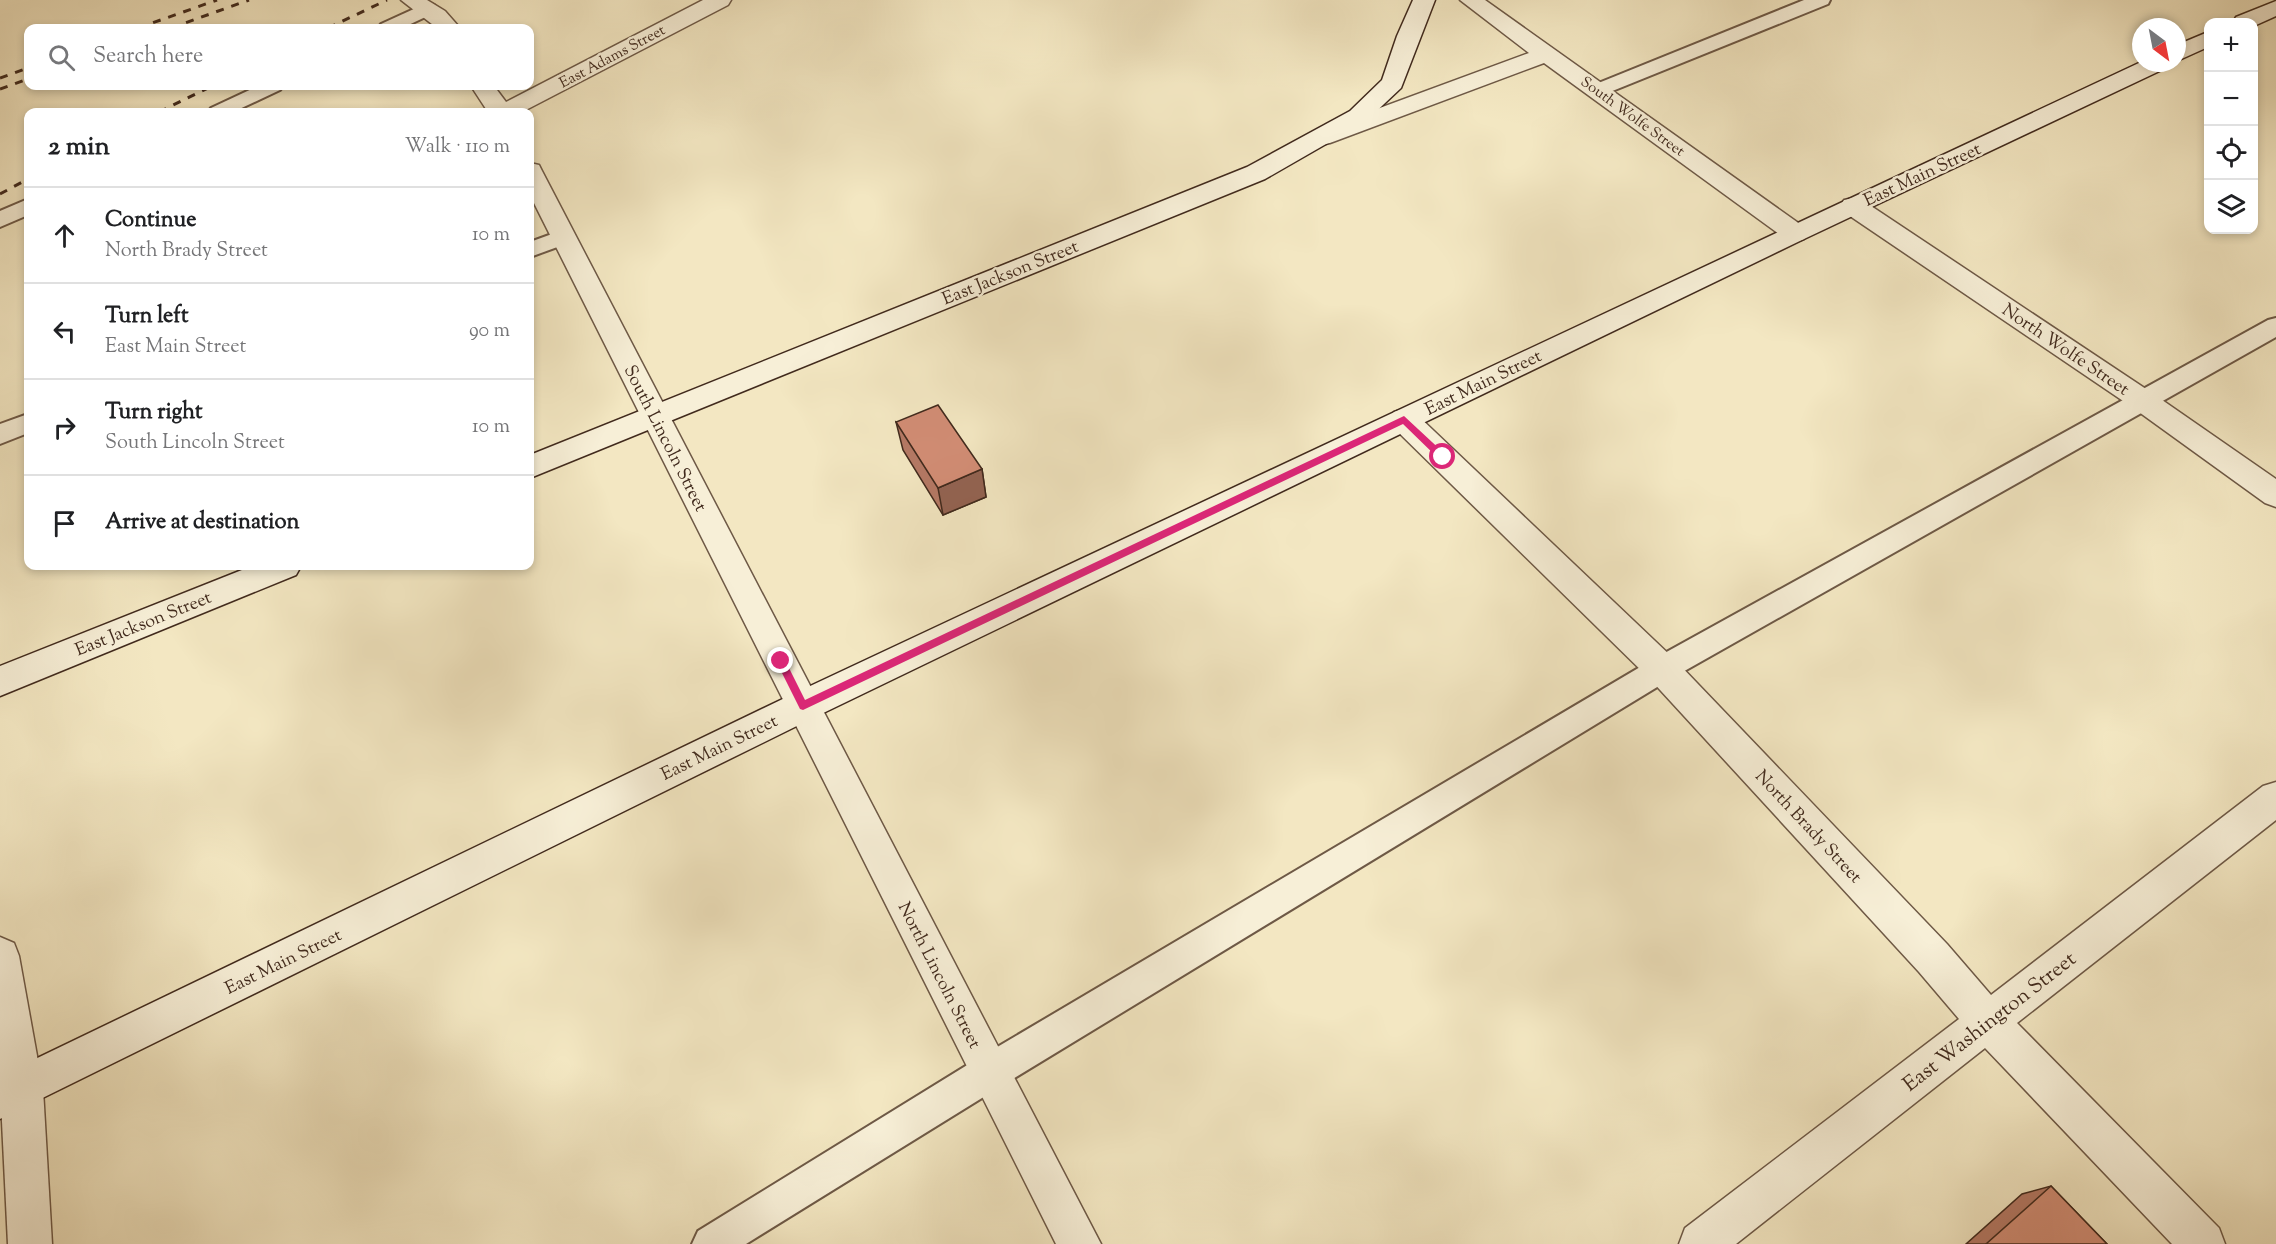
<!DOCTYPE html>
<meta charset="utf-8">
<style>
:root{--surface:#fff;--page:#f6f6f6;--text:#202124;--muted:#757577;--line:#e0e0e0}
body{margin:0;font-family:"Sorts Mill Goudy",serif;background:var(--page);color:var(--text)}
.controls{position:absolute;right:18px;top:18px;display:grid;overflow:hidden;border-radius:12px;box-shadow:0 3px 9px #0003}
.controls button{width:54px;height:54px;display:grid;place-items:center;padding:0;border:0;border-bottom:2px solid var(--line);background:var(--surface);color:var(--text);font:30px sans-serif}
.compass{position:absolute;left:2132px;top:18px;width:54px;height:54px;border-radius:50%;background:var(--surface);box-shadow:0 3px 9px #0003;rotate:148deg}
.stop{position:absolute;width:18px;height:18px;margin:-14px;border:4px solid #db2777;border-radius:50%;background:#fff}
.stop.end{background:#db2777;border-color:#fff;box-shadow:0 2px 6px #0008}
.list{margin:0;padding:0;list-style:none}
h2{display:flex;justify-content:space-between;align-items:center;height:78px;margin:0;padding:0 24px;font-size:26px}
h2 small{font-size:20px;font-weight:400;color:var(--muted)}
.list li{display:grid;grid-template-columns:39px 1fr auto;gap:18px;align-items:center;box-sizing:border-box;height:96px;padding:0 24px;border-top:2px solid var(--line)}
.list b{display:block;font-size:22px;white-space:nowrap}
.list p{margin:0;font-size:20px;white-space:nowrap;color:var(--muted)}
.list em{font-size:20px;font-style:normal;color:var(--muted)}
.icon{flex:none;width:33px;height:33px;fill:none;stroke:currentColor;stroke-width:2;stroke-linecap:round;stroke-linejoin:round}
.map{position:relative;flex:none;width:2276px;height:1244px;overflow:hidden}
.search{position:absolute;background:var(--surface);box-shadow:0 3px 9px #0003;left:24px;top:24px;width:510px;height:66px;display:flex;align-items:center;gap:15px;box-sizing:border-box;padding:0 21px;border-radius:12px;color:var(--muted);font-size:22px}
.panel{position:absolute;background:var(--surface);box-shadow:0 3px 9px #0003;left:24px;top:108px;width:510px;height:462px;border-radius:12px}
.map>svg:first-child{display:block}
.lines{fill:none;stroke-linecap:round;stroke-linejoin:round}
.lane-casing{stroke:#6e5946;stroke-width:4}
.street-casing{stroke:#6e5946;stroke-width:3}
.secondary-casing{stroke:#412a1d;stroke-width:3}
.lane{fill:#f7efd7;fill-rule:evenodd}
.street{fill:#f7efd7;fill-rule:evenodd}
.secondary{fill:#f7efd7;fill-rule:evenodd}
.rail{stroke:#412a1d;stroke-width:3;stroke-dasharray:8 8;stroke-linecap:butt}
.wall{fill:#b57965;stroke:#412a1d;stroke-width:1.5}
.shaded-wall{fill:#936352;stroke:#412a1d;stroke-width:1.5}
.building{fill:#d28d75;stroke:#412a1d;stroke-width:1.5}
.route{fill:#db2777}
.labels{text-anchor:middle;stroke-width:5;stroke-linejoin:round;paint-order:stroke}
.far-street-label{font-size:15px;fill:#412a1d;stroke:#f7efd7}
.street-label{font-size:18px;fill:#412a1d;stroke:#f7efd7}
.near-street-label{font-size:21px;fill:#412a1d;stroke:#f7efd7}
</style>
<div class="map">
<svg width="2276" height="1244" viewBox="0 0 2276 1244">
<rect width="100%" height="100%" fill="#f3e7c2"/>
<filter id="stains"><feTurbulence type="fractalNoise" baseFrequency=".00333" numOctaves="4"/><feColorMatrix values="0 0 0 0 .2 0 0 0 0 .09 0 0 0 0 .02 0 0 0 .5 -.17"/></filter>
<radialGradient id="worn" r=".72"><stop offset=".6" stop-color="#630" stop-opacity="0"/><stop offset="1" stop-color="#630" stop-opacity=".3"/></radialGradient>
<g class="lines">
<!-- lane casing -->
<g class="lane-casing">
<g id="lane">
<path d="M1804 0H1830L1828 4 1605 94H1591L1588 90 1591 86Z"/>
<path d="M427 3 434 5 437 9 434 13 402 28H378L381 24Z"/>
<path d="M258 86H283L280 90 233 112H208L211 108Z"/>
<path d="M28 199V215L0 227V211Z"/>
<path d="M563 230 571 232 574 237 571 242 530 257V242Z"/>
<path d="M2276 318V337L1672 678 1003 1085 746 1244H692L698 1231 977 1059 1652 660 2268 320Z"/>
<path d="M28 414V433L0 444V424Z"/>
</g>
</g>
<!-- street casing -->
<g class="street-casing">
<g id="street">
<path d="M401 0H427L445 11 460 28H437Z"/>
<path d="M703 0H731L728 5 522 112H488L471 86H494L506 102Z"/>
<path d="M1460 0H1485L1804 227 1808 233 1804 239 1795 242 1786 239 1544 63 1330 143 1321 145 1312 143 1309 138 1312 133 1529 53Z"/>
<path d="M530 163 539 165 542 171 1101 1244H1056L530 195Z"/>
<path d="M1853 198 1862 200 2152 393 2276 479V507L2265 503 2132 407 1844 212 1840 206 1844 200Z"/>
<path d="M1404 409 1414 412 1674 659 1947 944 1991 995 2263 786 2276 782V820L2017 1023 2219 1228 2225 1244H2172L1985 1048 1736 1244H1679L1685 1228 1959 1019 1919 972 1650 679 1394 428 1389 420 1394 412Z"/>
<path d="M0 937 14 943 19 956 43 1089 52 1244H8L0 1081Z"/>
</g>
</g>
<!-- secondary casing -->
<g class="secondary-casing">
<g id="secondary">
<path d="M1413 0H1435L1401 88 1366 121 1265 179 530 478V455L1247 167 1350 111 1382 80 1397 36Z"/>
<path d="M2276 1V16L2254 26V22H2233L2236 17Z"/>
<path d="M2208 32V47L2177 61V45Z"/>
<path d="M2141 62 2170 63 2166 68 1804 239 815 717 0 1119V1076L791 695Z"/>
<path d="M252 566H301L296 575 0 696V666Z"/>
</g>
</g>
<!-- lane -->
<use href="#lane" class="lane"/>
<!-- street -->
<use href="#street" class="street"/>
<!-- secondary -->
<use href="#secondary" class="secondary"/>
<!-- rail -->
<g class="rail">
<path d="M138 28 217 0"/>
<path d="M171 28 249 0"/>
<path d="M328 28 387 0"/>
<path d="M0 78 28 68"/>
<path d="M0 89 28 79"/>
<path d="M159 112 212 86"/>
<path d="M0 194 28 179"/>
</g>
</g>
<!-- wall -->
<g class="wall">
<path d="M896 422 982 469 986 497 943 515 903 450Z"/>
<path d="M2051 1186 2107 1244H1966L2022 1194Z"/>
</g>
<!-- shaded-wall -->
<path class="shaded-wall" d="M982 469 986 497 943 515 938 488Z"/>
<!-- building -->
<g class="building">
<path d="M938 405 982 469 938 488 896 422Z"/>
<path d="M2051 1186 2107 1244H1986Z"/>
</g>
<!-- route -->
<path class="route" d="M1404 416 1446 455V460H1440L1403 424 803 710 800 709 776 661 777 658H784L805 700Z"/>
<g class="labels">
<!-- far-street labels -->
<g class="far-street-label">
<text transform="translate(612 56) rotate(-28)" y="5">East Adams Street</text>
<text transform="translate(1633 116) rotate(36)" y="5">South Wolfe Street</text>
</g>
<!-- street labels -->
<g class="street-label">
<text transform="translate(1922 174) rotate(-25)" y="6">East Main Street</text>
<text transform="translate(1010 272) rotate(-22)" y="6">East Jackson Street</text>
<text transform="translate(2066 349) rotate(34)" y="6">North Wolfe Street</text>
<text transform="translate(1483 382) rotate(-26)" y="6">East Main Street</text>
<text transform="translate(666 438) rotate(63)" y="6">South Lincoln Street</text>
<text transform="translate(143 623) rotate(-22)" y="6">East Jackson Street</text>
<text transform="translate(719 747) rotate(-26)" y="6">East Main Street</text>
<text transform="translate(1809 826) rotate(47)" y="6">North Brady Street</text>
<text transform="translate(283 961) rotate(-26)" y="6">East Main Street</text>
<text transform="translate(940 975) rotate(63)" y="6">North Lincoln Street</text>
</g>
<!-- near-street labels -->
<g class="near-street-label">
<text transform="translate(1989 1021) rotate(-38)" y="7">East Washington Street</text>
</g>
</g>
<rect width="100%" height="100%" filter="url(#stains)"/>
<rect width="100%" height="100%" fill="url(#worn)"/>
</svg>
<div class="controls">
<button>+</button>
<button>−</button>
<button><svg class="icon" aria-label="locate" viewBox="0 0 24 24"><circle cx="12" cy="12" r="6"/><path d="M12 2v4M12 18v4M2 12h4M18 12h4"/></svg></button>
<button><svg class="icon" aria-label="layers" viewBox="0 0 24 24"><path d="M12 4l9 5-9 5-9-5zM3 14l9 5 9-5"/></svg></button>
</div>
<svg class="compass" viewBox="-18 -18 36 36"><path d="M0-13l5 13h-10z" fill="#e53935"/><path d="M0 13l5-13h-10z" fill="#757577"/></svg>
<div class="stop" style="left:1443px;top:457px"></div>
<div class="stop end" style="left:781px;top:661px"></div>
<div class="search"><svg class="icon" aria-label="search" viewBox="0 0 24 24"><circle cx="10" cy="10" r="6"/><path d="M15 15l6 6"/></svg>Search here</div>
<section class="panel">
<h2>2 min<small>Walk · 110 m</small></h2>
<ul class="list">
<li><svg class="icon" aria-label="ahead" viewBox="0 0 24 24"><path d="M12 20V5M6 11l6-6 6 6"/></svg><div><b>Continue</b><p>North Brady Street</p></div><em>10 m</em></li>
<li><svg class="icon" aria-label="left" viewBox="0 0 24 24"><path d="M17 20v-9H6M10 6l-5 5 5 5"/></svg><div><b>Turn left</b><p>East Main Street</p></div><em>90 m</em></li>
<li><svg class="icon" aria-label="right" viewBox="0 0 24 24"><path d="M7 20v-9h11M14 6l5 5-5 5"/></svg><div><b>Turn right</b><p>South Lincoln Street</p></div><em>10 m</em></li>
<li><svg class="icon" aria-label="arrive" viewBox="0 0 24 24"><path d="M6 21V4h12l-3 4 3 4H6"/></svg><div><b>Arrive at destination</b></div></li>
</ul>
</section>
</div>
